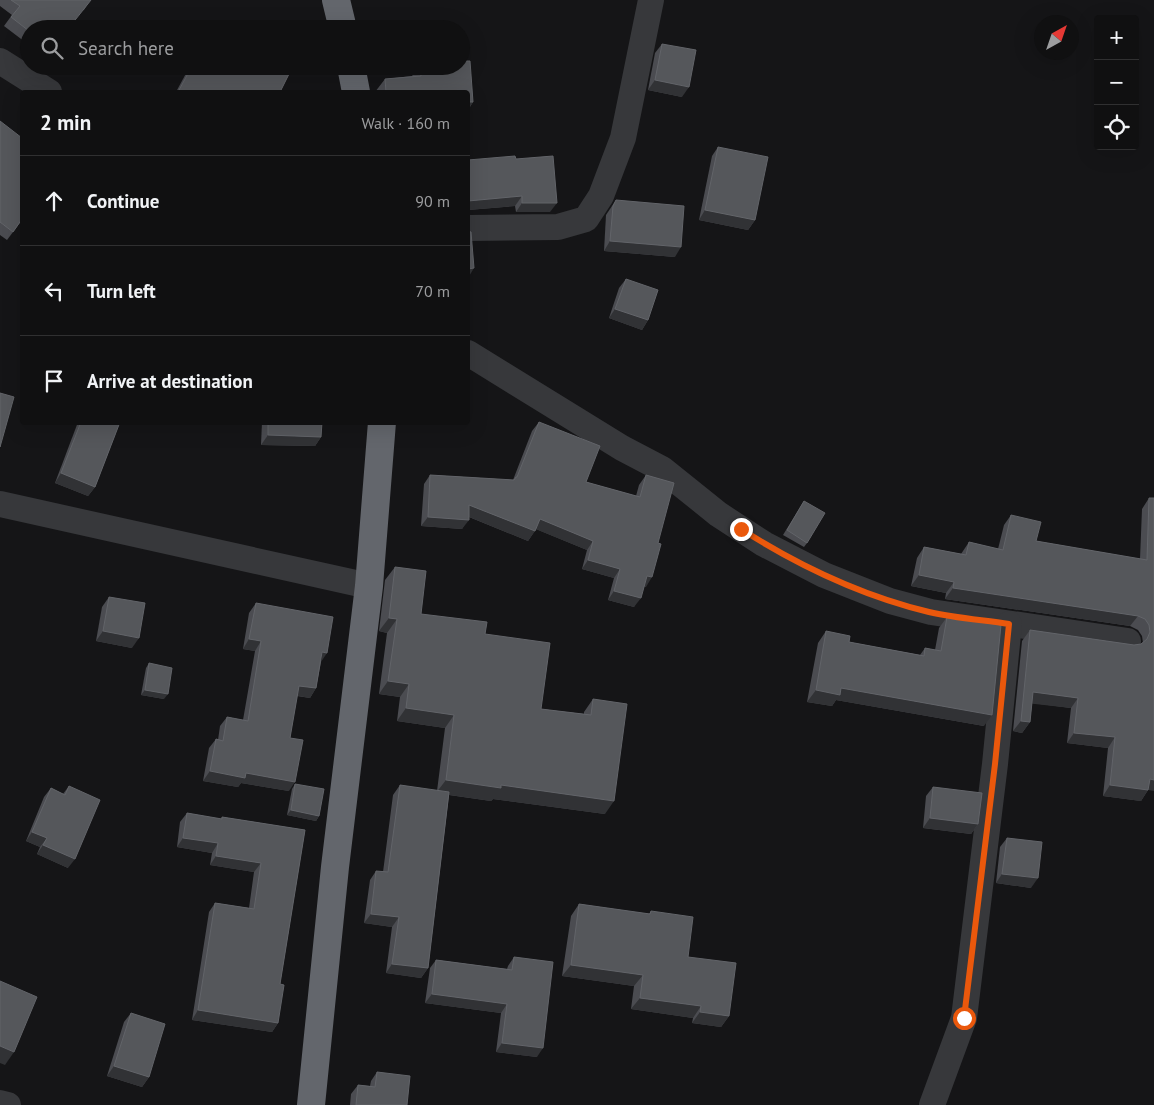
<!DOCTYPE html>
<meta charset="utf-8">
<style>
:root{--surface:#101011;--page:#19191a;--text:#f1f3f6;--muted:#9c9d9f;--line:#303031}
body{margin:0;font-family:"PT Sans",sans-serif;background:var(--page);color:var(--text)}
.controls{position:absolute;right:15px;top:15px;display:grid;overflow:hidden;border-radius:5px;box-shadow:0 5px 20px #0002}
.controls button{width:45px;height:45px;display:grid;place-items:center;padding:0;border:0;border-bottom:1px solid var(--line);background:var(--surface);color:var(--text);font:25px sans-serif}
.compass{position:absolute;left:1034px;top:15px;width:45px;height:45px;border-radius:50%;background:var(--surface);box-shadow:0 5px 20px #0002;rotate:40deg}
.stop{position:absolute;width:15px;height:15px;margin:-11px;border:4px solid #ea580c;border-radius:50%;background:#fff}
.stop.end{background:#ea580c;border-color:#fff;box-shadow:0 1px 5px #0008}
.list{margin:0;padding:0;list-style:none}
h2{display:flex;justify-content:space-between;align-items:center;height:65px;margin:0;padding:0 20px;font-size:21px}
h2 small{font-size:16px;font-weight:400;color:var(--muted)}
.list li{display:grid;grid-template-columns:32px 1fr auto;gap:15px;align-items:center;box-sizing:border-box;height:90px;padding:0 20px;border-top:1px solid var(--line)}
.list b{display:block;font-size:19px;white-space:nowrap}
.list em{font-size:16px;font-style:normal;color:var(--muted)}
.icon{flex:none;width:28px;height:28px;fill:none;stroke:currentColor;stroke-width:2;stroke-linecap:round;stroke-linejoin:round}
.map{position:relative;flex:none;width:1154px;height:1105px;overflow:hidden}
.search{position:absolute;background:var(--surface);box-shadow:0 5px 20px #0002;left:20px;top:20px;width:450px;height:55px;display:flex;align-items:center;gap:12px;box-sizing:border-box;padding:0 18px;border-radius:28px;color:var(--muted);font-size:19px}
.panel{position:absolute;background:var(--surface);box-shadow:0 5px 20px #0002;left:20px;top:90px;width:450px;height:335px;border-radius:5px}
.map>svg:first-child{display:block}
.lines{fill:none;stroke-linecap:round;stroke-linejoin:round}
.street{stroke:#37383b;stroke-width:26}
.highway{stroke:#63666c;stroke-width:28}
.wall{fill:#4b4c51}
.shaded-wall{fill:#313235}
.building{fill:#55575b;stroke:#626469}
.route{stroke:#ea580c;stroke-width:6}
</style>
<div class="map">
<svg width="1154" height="1105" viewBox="0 0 1154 1105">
<rect width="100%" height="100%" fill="#151517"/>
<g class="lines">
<!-- street -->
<g class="street">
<path d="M0 61 49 92"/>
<path d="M468 228 558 227 586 219 601 196 623 138 651 0"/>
<path d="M468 353 622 448 662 469 718 514 764 544 824 575 890 601 931 612 1128 641"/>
<path d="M0 504 369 586"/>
<path d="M0 1103 8 1105"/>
<path d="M932 1105 964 1018 995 764 1009 624"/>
</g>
<!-- highway -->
<g class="highway">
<path d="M336 0 343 29"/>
<path d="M351 66 356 92"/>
<path d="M311 1105 335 867 369 586 382 422"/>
</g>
</g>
<!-- wall -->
<g class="wall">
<path d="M0 0H90L84 10 29 29V45L4 26 12 15 0 6Z"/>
<path d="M662 44 682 97 648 90 655 53Z"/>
<path d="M190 66H293L280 92H176Z"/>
<path d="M419 66H461L473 102 468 110V92H375L385 79 412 76Z"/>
<path d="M0 121 22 220 7 240 0 235Z"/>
<path d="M718 147 755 220 748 230 699 220 712 156Z"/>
<path d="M516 159 550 212H516L515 206 468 210V160Z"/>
<path d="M616 200 675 257 604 251 606 215Z"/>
<path d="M626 279 648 320 642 330 609 318 619 288Z"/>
<path d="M78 422H120L95 487 88 496 55 483Z"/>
<path d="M262 422H322L321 437 315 446 261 445Z"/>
<path d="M539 422 586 482 636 496 639 485 646 475V587L644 586 634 607 608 600 614 578 582 569 587 550 536 529 528 541 469 517 462 529 421 526 424 484 430 475 513 480 532 431Z"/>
<path d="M1149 498H1154L1148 790 1141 801 1103 796 1108 748 1067 743 1071 708 1032 703 1030 722 1022 733 1013 731 1022 641 1030 630 1134 645 1141 644 1143 643 1142 636 1138 630 1130 626 945 599 946 593 911 586 917 558 924 547 961 554 969 542 998 549 1004 525 1011 515 1036 541 1140 559 1142 509Z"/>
<path d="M804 501 807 543 804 547 783 535Z"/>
<path d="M395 567 421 614 485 634 541 709 584 714V712L593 699 605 814 493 799 491 801 449 795 428 968 421 978 386 973 392 927 364 923 370 880 376 871 383 872 393 795 400 785 437 791 445 728 397 721 400 697 379 694 387 633 379 631 385 580Z"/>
<path d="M109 597 132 648 96 641 102 607Z"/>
<path d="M256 603 321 662 316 688 310 698 297 696 290 738 289 791 241 783 238 787 203 781 209 748 216 739 218 740 220 726 227 717 243 720 255 651 243 649 249 613Z"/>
<path d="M947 617 984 726 836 700 832 706 807 702 818 643 826 631 849 642 920 655 925 648 935 650 939 628Z"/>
<path d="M149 663 164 699 141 695 146 668Z"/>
<path d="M295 784 319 816 316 821 287 815 292 789Z"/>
<path d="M69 786 68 868 37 854 40 847 26 841 44 797 51 788 63 794Z"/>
<path d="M933 787 978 824 971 834 923 828 926 796Z"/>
<path d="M187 813 221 819 222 817 305 830 280 984 278 1023 272 1032 192 1020 209 912 215 903 249 908 254 872 210 865 212 853 177 847 180 822Z"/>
<path d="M1007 838 1031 888 996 883 1000 847Z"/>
<path d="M579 904 649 914 651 911 688 957 729 1016 721 1027 692 1023 693 1018 631 1009 634 986 562 976 571 916Z"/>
<path d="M514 957 537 1057 496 1052 501 1013 425 1003 430 968 436 960 507 969 508 966Z"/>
<path d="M131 1013 149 1077 142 1087 107 1076 124 1022Z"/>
<path d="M377 1072 407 1105H350L351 1094 358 1085 370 1086 371 1081Z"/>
</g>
<!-- shaded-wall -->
<g class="shaded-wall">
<path d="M655 80 689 87 682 97 648 90Z"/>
<path d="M468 102H473L468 110Z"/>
<path d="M522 196 515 206 468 210V201Z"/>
<path d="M522 203H557L550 212H516Z"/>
<path d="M705 210 755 220 748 230 699 220Z"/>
<path d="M610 241 681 247 675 257 604 251Z"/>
<path d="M474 268 468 278V269Z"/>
<path d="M615 309 648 320 642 330 609 318Z"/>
<path d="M268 435 321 437 315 446 261 445Z"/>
<path d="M61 473 95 487 88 496 55 483Z"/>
<path d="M469 505 535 531 528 541 462 514Z"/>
<path d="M428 517 469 520 462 529 421 526Z"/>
<path d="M540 519 593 541 587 550 533 528Z"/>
<path d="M588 560 620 569 614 578 582 569Z"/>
<path d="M919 575 954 582 946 593 911 586Z"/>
<path d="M647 576 652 577 646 587 640 585Z"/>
<path d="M953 588 1138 616 1130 626 945 599Z"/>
<path d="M614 591 641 598 634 607 608 600Z"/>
<path d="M389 618 397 619 387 633 379 631Z"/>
<path d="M103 631 139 638 132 648 96 641Z"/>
<path d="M249 639 261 641 255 651 243 649Z"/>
<path d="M322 652 327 653 321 662Z"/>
<path d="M388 681 409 684 400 697 379 694Z"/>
<path d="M299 686 316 688 310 698 293 695Z"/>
<path d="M841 688 992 715 984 726 836 700 832 706 807 702 816 690Z"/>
<path d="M145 690 168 694 164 699 141 695Z"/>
<path d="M1033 692 1078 698 1071 708 1026 703Z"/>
<path d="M406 708 454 715 445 728 397 721Z"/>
<path d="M1021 721 1030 722 1022 733 1013 731Z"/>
<path d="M1074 733 1115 737 1108 748 1067 743Z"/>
<path d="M210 771 246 773 295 782 289 791 241 783 238 787 203 781Z"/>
<path d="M1150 779 1154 780V791L1148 790 1141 801 1103 796 1110 785Z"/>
<path d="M446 780 501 785 614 801 605 814 493 799 491 801 436 793Z"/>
<path d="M291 810 319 816 316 821 287 815Z"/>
<path d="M930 818 978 824 971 834 923 828Z"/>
<path d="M32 832 47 838 40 847 26 841Z"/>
<path d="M183 838 218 843 212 853 177 847Z"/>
<path d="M43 845 75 859 68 868 37 854Z"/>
<path d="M216 856 261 863 254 872 210 865Z"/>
<path d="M1002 874 1038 878 1031 888 996 883Z"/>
<path d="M371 914 399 917 392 927 364 923Z"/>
<path d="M392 964 428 968 421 978 386 973Z"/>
<path d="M571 965 643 975 634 986 562 976Z"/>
<path d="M432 994 507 1004 501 1013 425 1003Z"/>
<path d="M640 998 701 1006 693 1018 631 1009Z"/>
<path d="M198 1010 278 1023 272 1032 192 1020Z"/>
<path d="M700 1012 729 1016 721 1027 692 1023Z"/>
<path d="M502 1043 543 1048 537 1057 496 1052Z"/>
<path d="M0 1046 14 1052 5 1065 0 1063Z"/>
<path d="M114 1066 149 1077 142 1087 107 1076Z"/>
</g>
<!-- building -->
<g class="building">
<path d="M11 0H91L68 29H29V31L11 17 20 6Z"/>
<path d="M214 24 222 29H211Z"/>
<path d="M662 44 696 50 689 87 655 80Z"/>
<path d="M461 61H470L473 102H468V92H386L385 79 421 76 420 66H461Z"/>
<path d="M192 66H293L280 92H178Z"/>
<path d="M0 121 22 138V219L13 232 0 222Z"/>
<path d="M718 147 768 157 755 220 705 210Z"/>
<path d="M515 156 516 159 553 156 557 203H522V196L468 201V160Z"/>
<path d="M616 200 684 206 681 247 610 241 613 206Z"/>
<path d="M468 231 471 232 474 268 468 269Z"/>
<path d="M626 279 658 290 648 320 615 309Z"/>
<path d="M0 393 14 397 0 447Z"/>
<path d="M81 422H120L95 487 61 473Z"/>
<path d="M268 422H322L321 437 268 435Z"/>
<path d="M539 422 600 446 586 482 640 497 646 475 674 483 658 543 661 544 652 577 647 576 641 598 614 591 620 569 588 560 593 541 540 519 535 531 469 505V520L428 517 430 475 514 480 516 477H517Z"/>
<path d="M1149 498H1154V780L1150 779 1148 790 1110 785 1115 737 1074 733 1078 698 1033 692 1030 722 1021 721 1030 630 1134 645 1141 644 1147 639 1150 632 1149 625 1145 619 1138 616 953 588 954 582 919 575 924 547 966 555 969 542 1003 550 1011 515 1041 522 1036 541 1147 560Z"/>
<path d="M804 501 825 513 807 543 787 530Z"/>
<path d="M395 567 426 571 421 614 487 622 485 634 550 643 541 709 591 715 593 699 627 704 614 801 501 785V788L446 780 454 715 406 708 409 684 388 681 397 619 389 618Z"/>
<path d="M109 597 145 603 139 638 103 631Z"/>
<path d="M256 603 333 617 327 653 322 652 316 688 299 686 290 738 303 740 295 782 246 773 245 778 210 771 216 739 223 741 227 717 248 721 261 641 249 639Z"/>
<path d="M947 617 1001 625 992 715 841 688 840 695 816 690 826 631 850 636 849 642 924 656 925 648 941 651Z"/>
<path d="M149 663 172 668 168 694 145 690Z"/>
<path d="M295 784 324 789 319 816 291 810Z"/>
<path d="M400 785 449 792 428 968 392 964 399 917 371 914 376 871 388 872Z"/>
<path d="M69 786 100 800 75 859 43 845 47 838 32 832 51 788 65 795Z"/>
<path d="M933 787 982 793 978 824 930 818Z"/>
<path d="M187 813 222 819V817L305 830 280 984 284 985 278 1023 198 1010 215 903 254 909 261 863 216 856 218 843 183 838Z"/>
<path d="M1007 838 1042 842 1038 878 1002 874Z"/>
<path d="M579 904 650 914 651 911 693 917 688 957 736 963 729 1016 700 1012 701 1006 640 998 643 975 571 965Z"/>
<path d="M514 957 553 962 543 1048 502 1043 507 1004 432 994 436 960 512 970Z"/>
<path d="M0 981 37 997 14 1052 0 1046Z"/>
<path d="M131 1013 165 1024 149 1077 114 1066Z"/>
<path d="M377 1072 410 1076 407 1105H356L358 1085 375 1087Z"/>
</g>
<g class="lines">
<!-- route -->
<path class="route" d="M741 529C799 566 863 596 929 612 955 618 983 620 1009 624L995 764 964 1018"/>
</g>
</svg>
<div class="controls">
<button>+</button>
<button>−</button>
<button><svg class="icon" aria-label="locate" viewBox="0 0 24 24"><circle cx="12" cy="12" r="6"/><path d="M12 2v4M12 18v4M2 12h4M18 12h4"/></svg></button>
</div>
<svg class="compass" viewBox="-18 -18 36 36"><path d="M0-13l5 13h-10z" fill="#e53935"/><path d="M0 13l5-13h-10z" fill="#9c9d9f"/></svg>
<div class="stop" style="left:964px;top:1018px"></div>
<div class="stop end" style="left:741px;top:529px"></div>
<div class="search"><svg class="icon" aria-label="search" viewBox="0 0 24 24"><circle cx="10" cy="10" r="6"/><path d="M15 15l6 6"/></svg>Search here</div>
<section class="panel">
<h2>2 min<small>Walk · 160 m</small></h2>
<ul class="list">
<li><svg class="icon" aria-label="ahead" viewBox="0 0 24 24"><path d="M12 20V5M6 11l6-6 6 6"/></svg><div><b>Continue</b></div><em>90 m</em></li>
<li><svg class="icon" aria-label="left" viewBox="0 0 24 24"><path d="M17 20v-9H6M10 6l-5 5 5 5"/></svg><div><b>Turn left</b></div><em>70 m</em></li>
<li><svg class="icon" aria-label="arrive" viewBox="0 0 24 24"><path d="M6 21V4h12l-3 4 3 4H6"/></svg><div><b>Arrive at destination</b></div></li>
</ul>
</section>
</div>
